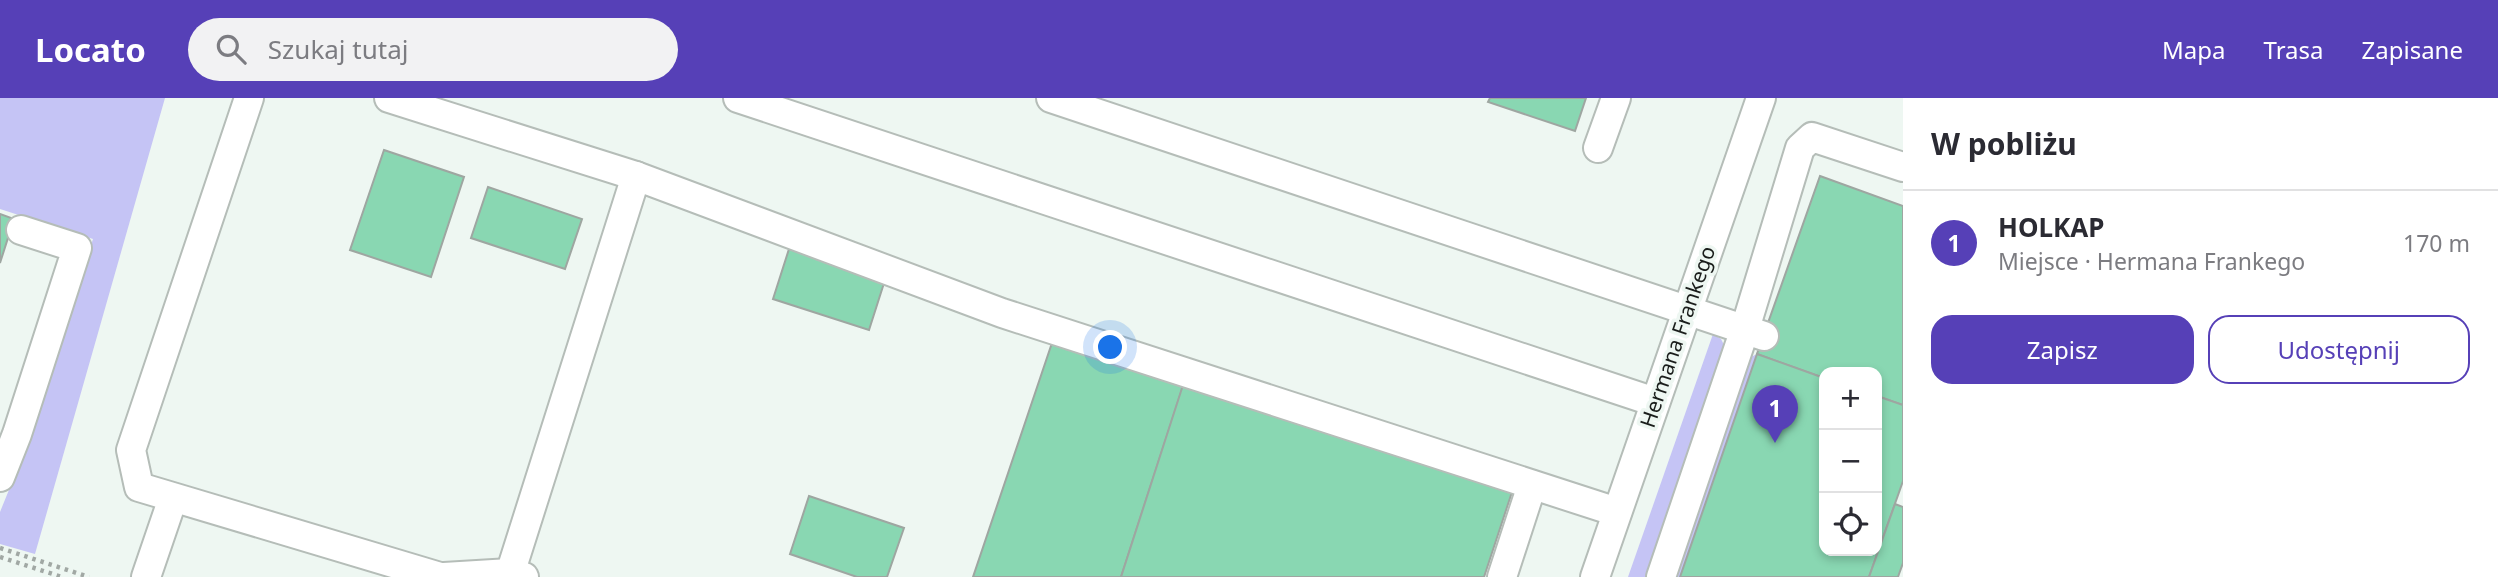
<!DOCTYPE html>
<html lang="pl">
<meta charset="utf-8">
<style>
:root{--surface:#fff;--page:#f2f2f3;--text:#2b2b33;--muted:#7c7c81;--line:#e1e1e2;--accent:#5640b7}
body{margin:0;font-family:"Noto Sans",sans-serif;background:var(--page);color:var(--text)}
.controls{position:absolute;right:21px;bottom:21px;display:grid;overflow:hidden;border-radius:14px;box-shadow:0 4px 10px #0003}
.controls button{width:63px;height:63px;display:grid;place-items:center;padding:0;border:0;border-bottom:2px solid var(--line);background:var(--surface);color:var(--text);font:35px sans-serif}
.you{position:absolute;left:1111px;top:250px;width:24px;height:24px;margin:-18px;border:5px solid #fff;border-radius:50%;background:#1a73e8;box-shadow:0 0 0 10px #1a73e833}
.badge{display:grid;place-items:center;width:46px;height:46px;border-radius:50%;background:var(--accent);color:#fff;font-size:23px;font-weight:700}
.pin{position:absolute;translate:-50% -58px;filter:drop-shadow(0 2px 4px #0008)}
.pin::after{content:'';position:absolute;top:37px;width:24px;height:21px;background:inherit;clip-path:polygon(0 0,100% 0,50% 100%)}
.list{margin:0;padding:0;list-style:none}
h2{display:flex;justify-content:space-between;align-items:center;height:91px;margin:0;padding:0 28px;font-size:30px}
h2 small{font-size:23px;font-weight:400;color:var(--muted)}
.list li{display:grid;grid-template-columns:46px 1fr auto;gap:21px;align-items:center;box-sizing:border-box;height:105px;padding:0 28px;border-top:2px solid var(--line)}
.list b{display:block;font-size:26px;white-space:nowrap}
.list p{margin:0;font-size:23px;white-space:nowrap;color:var(--muted)}
.list em{font-size:23px;font-style:normal;color:var(--muted)}
.actions{display:flex;gap:14px;padding:21px 28px}
.actions a{flex:1;padding:16px 0;border:2px solid var(--accent);border-radius:21px;text-align:center;font-size:24px;color:var(--accent)}
.actions .main{background:var(--accent);color:#fff}
.icon{flex:none;width:38px;height:38px;fill:none;stroke:currentColor;stroke-width:2;stroke-linecap:round;stroke-linejoin:round}
.map{position:relative;flex:none;width:1903px;height:479px;overflow:hidden}
header{display:flex;align-items:center;gap:42px;box-sizing:border-box;height:98px;padding:0 35px;background:var(--accent);color:#fff}
header strong{font-size:33px}
nav{display:flex;gap:38px;margin-inline-start:auto;font-size:24px}
.search{width:490px;height:63px;background:var(--page);display:flex;align-items:center;gap:18px;box-sizing:border-box;padding:0 24px;border-radius:38px;color:var(--muted);font-size:26px}
main{display:flex}
aside{flex:1;background:var(--surface)}
.map>svg:first-child{display:block}
.green{fill:#c5c4f5}
.building{fill:#89d7b2;stroke:#9ea6a1;stroke-width:2}
.lines{fill:none;stroke-linecap:round;stroke-linejoin:round}
.minor-casing{stroke:#b5bdb8;stroke-width:32}
.path{stroke:#a1a8a4;stroke-width:4.5;stroke-dasharray:3.5 5;stroke-linecap:butt}
.minor{stroke:#fff;stroke-width:28}
.labels{text-anchor:middle;stroke-width:7;stroke-linejoin:round;paint-order:stroke}
.street-label{font-size:21px;fill:#1a1d1b;stroke:#eef7f2}
</style>
<header>
<strong>Locato</strong>
<div class="search"><svg class="icon" aria-label="search" viewBox="0 0 24 24"><circle cx="10" cy="10" r="6"/><path d="M15 15l6 6"/></svg>Szukaj tutaj</div>
<nav><a>Mapa</a><a>Trasa</a><a>Zapisane</a></nav>
</header>
<main>
<div class="map">
<svg width="1903" height="479" viewBox="0 0 1903 479">
<rect width="100%" height="100%" fill="#eef7f2"/>
<!-- green -->
<g class="green">
<path d="M0 0H165L35 456 0 446V414L28 345 93 141 0 111Z"/>
<path d="M1713 236 1721 241 1725 249 1648 479H1628Z"/>
<path d="M1757 256 1680 479H1675L1751 259Z"/>
</g>
<!-- building -->
<g class="building">
<path d="M1490 0H1586L1575 33 1488 4Z"/>
<path d="M384 52 464 79 431 179 350 152Z"/>
<path d="M1820 78 1903 108V307L1877 298V274H1824V280L1757 256Z"/>
<path d="M488 89 582 121 565 171 471 140Z"/>
<path d="M0 116 14 121 0 165Z"/>
<path d="M789 151 885 182 869 232 773 201Z"/>
<path d="M1055 236 1186 279 1121 479H973Z"/>
<path d="M1757 256 1824 280V453H1877V298L1903 307V383L1869 479H1680Z"/>
<path d="M1183 287 1512 394 1484 479H1121Z"/>
<path d="M809 398 904 430 887 479H857L790 456Z"/>
<path d="M1895 406 1903 409V465L1899 476 1898 479H1869Z"/>
</g>
<g class="lines">
<!-- minor casing -->
<g class="minor-casing">
<g id="minor">
<path d="M249 0 131 352 139 389 440 479"/>
<path d="M389 0 636 78"/>
<path d="M738 0 1655 304"/>
<path d="M1051 0 1764 238"/>
<path d="M1598 50 1616 0"/>
<path d="M0 379 17 336 77 150 21 132"/>
<path d="M146 479 173 400"/>
<path d="M444 479 510 475 524 479"/>
<path d="M509 479 636 78 1002 215 1617 414"/>
<path d="M1502 479 1532 387"/>
<path d="M1595 479 1761 0"/>
<path d="M1661 479 1745 231 1800 50 1812 39 1903 69"/>
</g>
</g>
<!-- path -->
<g class="path">
<path d="M0 450 89 479"/>
<path d="M0 459 62 479"/>
</g>
<!-- minor -->
<use href="#minor" class="minor"/>
</g>
<g class="labels">
<!-- street labels -->
<g class="street-label">
<text transform="translate(1678 239) rotate(-71)" y="7">Hermana Frankego</text>
</g>
</g>
</svg>
<div class="controls">
<button>+</button>
<button>−</button>
<button><svg class="icon" aria-label="locate" viewBox="0 0 24 24"><circle cx="12" cy="12" r="6"/><path d="M12 2v4M12 18v4M2 12h4M18 12h4"/></svg></button>
</div>
<div class="you"></div>
<div class="pin badge" style="left:1775px;top:345px">1</div>
</div>
<aside>
<h2>W pobliżu<small></small></h2>
<ul class="list">
<li><span class="badge">1</span><div><b>HOLKAP</b><p>Miejsce · Hermana Frankego</p></div><em>170 m</em></li>
</ul>
<div class="actions"><a class="main">Zapisz</a><a>Udostępnij</a></div>
</aside>
</main>
